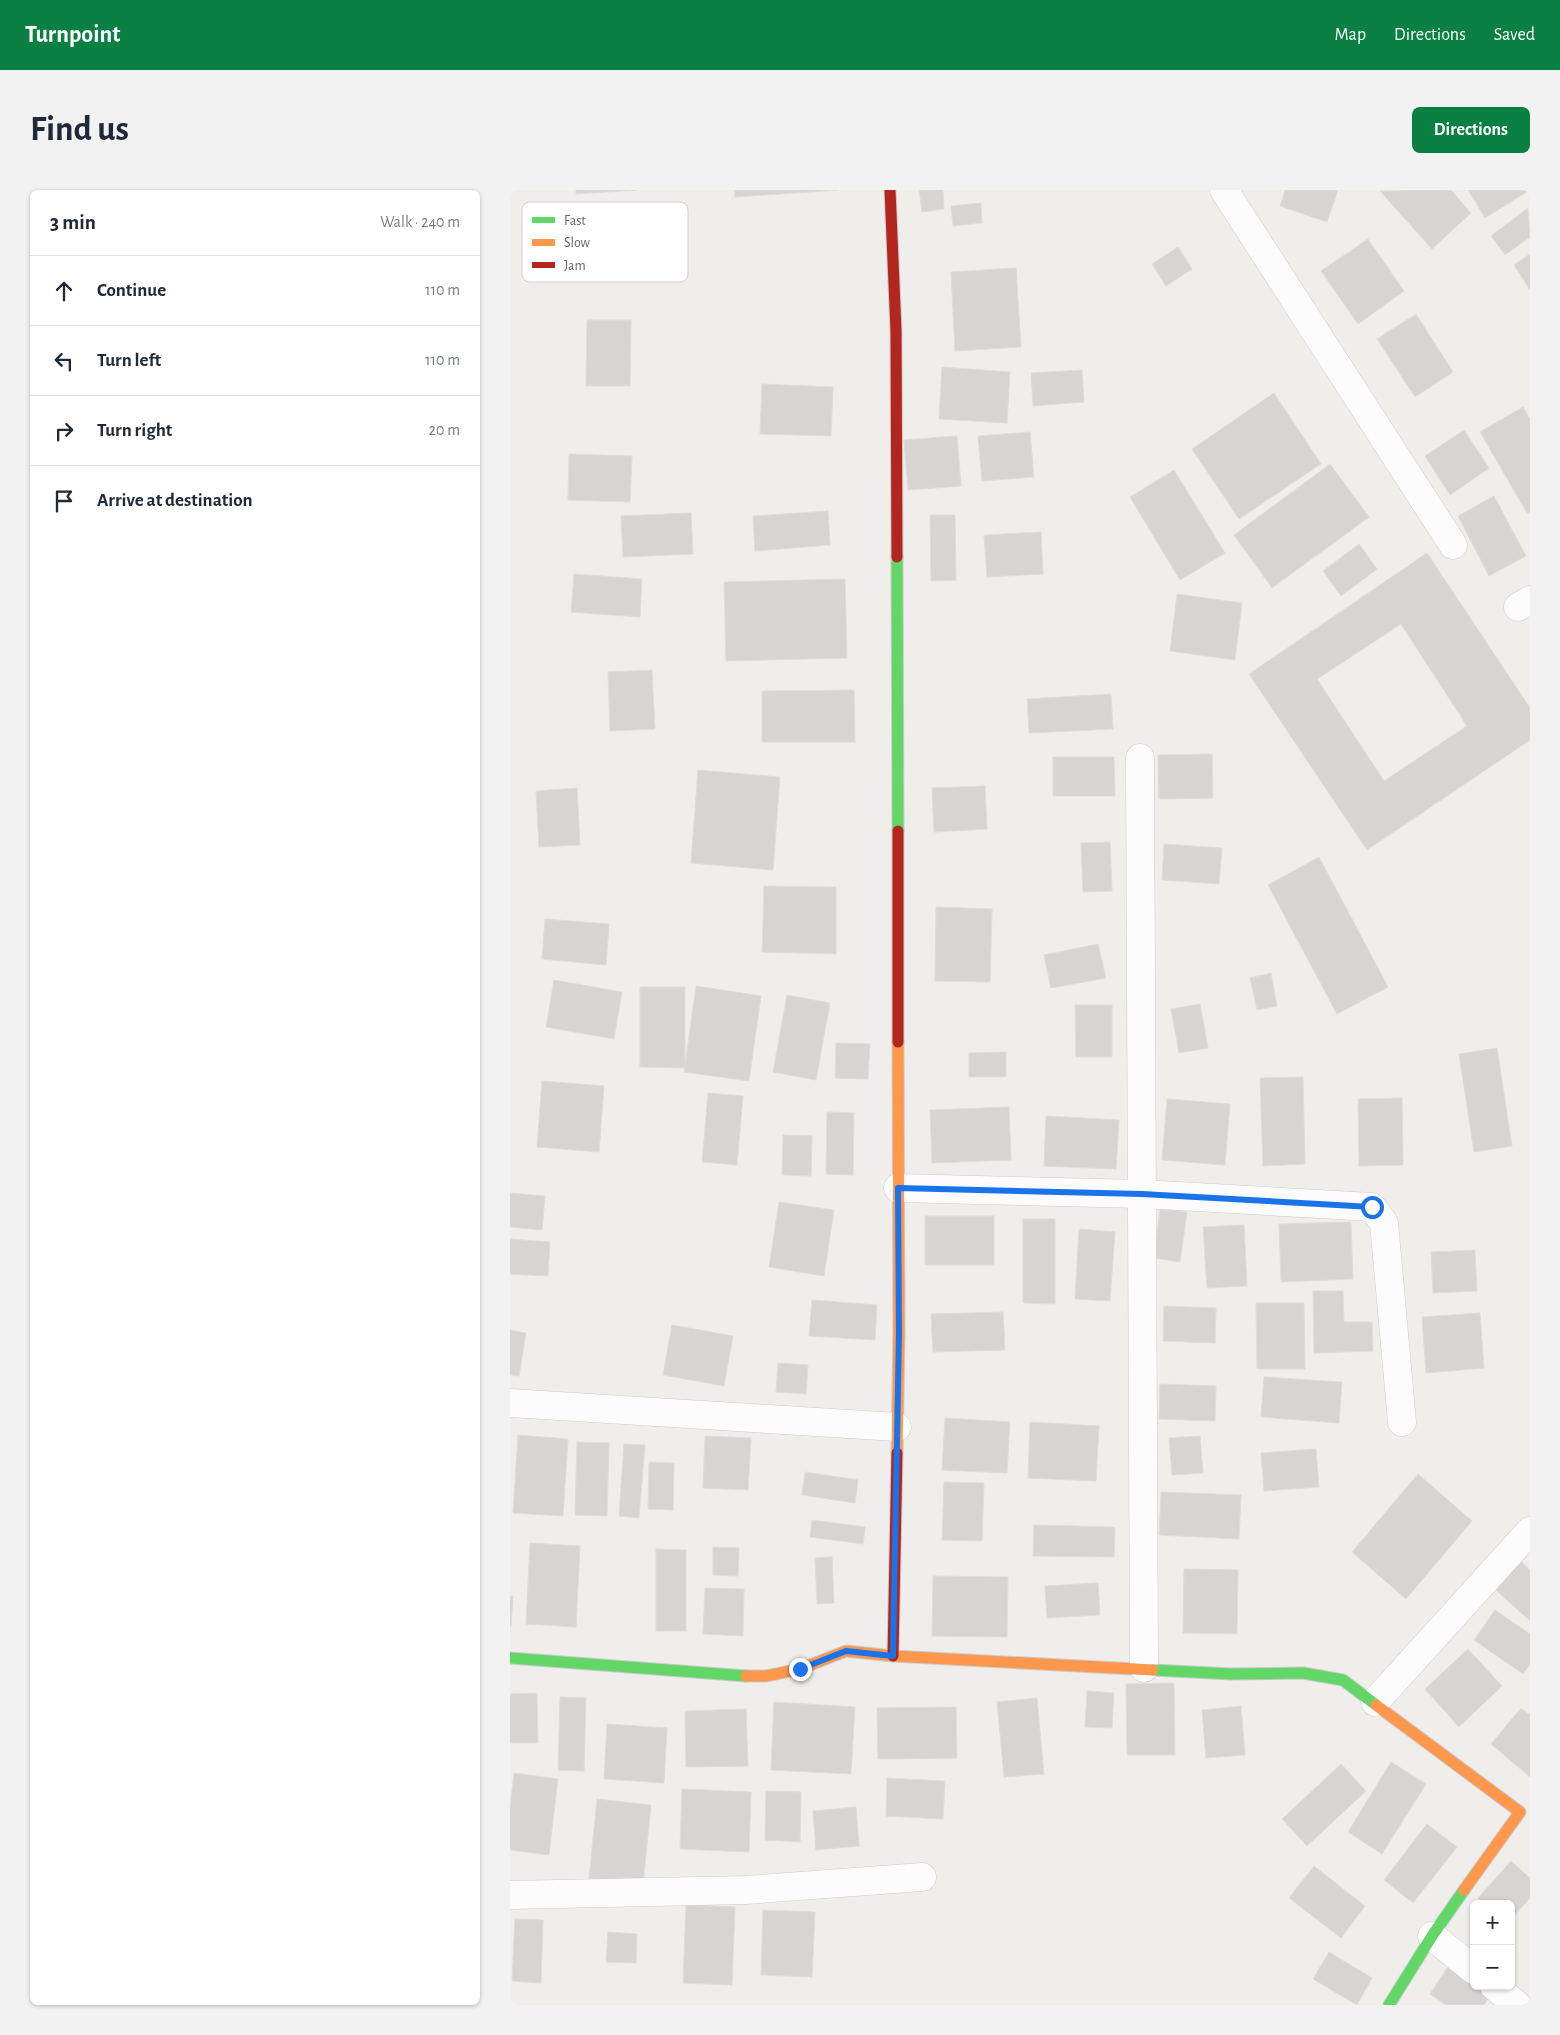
<!DOCTYPE html>
<meta charset="utf-8">
<style>
:root{--surface:#fff;--page:#f2f2f3;--text:#1f2937;--muted:#747a83;--line:#e0e1e3;--accent:#0b8043}
body{margin:0;font-family:"Alegreya Sans",sans-serif;background:var(--page);color:var(--text)}
.controls{position:absolute;right:15px;bottom:15px;display:grid;overflow:hidden;border-radius:8px;box-shadow:0 1px 4px #0004}
.controls button{width:45px;height:45px;display:grid;place-items:center;padding:0;border:0;border-bottom:1px solid var(--line);background:var(--surface);color:var(--text);font:25px sans-serif}
.stop{position:absolute;width:15px;height:15px;margin:-11px;border:4px solid #1a73e8;border-radius:50%;background:#fff}
.stop.end{background:#1a73e8;border-color:#fff;box-shadow:0 1px 5px #0008}
.list{margin:0;padding:0;list-style:none}
h2{display:flex;justify-content:space-between;align-items:center;height:65px;margin:0;padding:0 20px;font-size:21px}
h2 small{font-size:16px;font-weight:400;color:var(--muted)}
.list li{display:grid;grid-template-columns:32px 1fr auto;gap:15px;align-items:center;box-sizing:border-box;height:70px;padding:0 20px;border-top:1px solid var(--line)}
.list b{display:block;font-size:19px;white-space:nowrap}
.list em{font-size:16px;font-style:normal;color:var(--muted)}
.icon{flex:none;width:28px;height:28px;fill:none;stroke:currentColor;stroke-width:2;stroke-linecap:round;stroke-linejoin:round}
.map{position:relative;flex:none;width:1020px;height:1815px;overflow:hidden;border-radius:8px}
header{display:flex;align-items:center;gap:30px;box-sizing:border-box;height:70px;padding:0 25px;background:var(--accent);color:#fff}
header strong{font-size:24px}
nav{display:flex;gap:28px;margin-inline-start:auto;font-size:18px}
.intro{display:flex;align-items:center;justify-content:space-between;box-sizing:border-box;height:120px;padding:0 30px}
h1{margin:0;font-size:35px}
.button{padding:12px 22px;border-radius:8px;background:var(--accent);color:#fff;font-size:18px;font-weight:700}
main{display:flex;gap:30px;padding:0 30px}
aside{flex:1;background:var(--surface);border-radius:8px;box-shadow:0 1px 4px #0004}
.map>svg:first-child{display:block}
.building{fill:#d6d5d3;stroke:#deddd9;fill-rule:evenodd}
.lines{fill:none;stroke-linecap:round;stroke-linejoin:round}
.street-casing{stroke:#cbcccc;stroke-width:29}
.fast-casing{stroke:#cacacb;stroke-width:13}
.slow-casing{stroke:#cacacb;stroke-width:13}
.jam-casing{stroke:#cacacb;stroke-width:13}
.street{stroke:#fdfcfc;stroke-width:28}
.fast{stroke:#63d668;stroke-width:11}
.slow{stroke:#ff974d;stroke-width:11}
.jam{stroke:#b3261e;stroke-width:11}
.route{stroke:#1a73e8;stroke-width:6}
.key{fill:#fff;stroke:#cfd0d2;stroke-width:1}
.key-label{font-size:14px;fill:#5f6368}
</style>
<header>
<strong>Turnpoint</strong>
<nav><a>Map</a><a>Directions</a><a>Saved</a></nav>
</header>
<div class="intro"><h1>Find us</h1><a class="button">Directions</a></div>
<main>
<aside>
<h2>3 min<small>Walk · 240 m</small></h2>
<ul class="list">
<li><svg class="icon" aria-label="ahead" viewBox="0 0 24 24"><path d="M12 20V5M6 11l6-6 6 6"/></svg><div><b>Continue</b></div><em>110 m</em></li>
<li><svg class="icon" aria-label="left" viewBox="0 0 24 24"><path d="M17 20v-9H6M10 6l-5 5 5 5"/></svg><div><b>Turn left</b></div><em>110 m</em></li>
<li><svg class="icon" aria-label="right" viewBox="0 0 24 24"><path d="M7 20v-9h11M14 6l5 5-5 5"/></svg><div><b>Turn right</b></div><em>20 m</em></li>
<li><svg class="icon" aria-label="arrive" viewBox="0 0 24 24"><path d="M6 21V4h12l-3 4 3 4H6"/></svg><div><b>Arrive at destination</b></div></li>
</ul>
</aside>
<div class="map">
<svg width="1020" height="1815" viewBox="0 0 1020 1815">
<rect width="100%" height="100%" fill="#efeeea"/>
<!-- building -->
<g class="building">
<path d="M66 0H127L66 4Z"/>
<path d="M224 0H329L225 7Z"/>
<path d="M409 0H433L434 19 412 22Z"/>
<path d="M775 0H828L817 32 770 16Z"/>
<path d="M941 0 961 23 922 59 870 1Z"/>
<path d="M958 0H1020L975 28Z"/>
<path d="M471 13 472 33 443 36 441 16Z"/>
<path d="M1018 18 1020 47 995 65 981 46Z"/>
<path d="M858 49 894 101 848 134 811 81Z"/>
<path d="M668 57 682 79 656 96 642 74Z"/>
<path d="M1020 64V100L1004 75Z"/>
<path d="M506 78 511 157 445 161 441 82Z"/>
<path d="M906 124 943 182 905 207 867 149Z"/>
<path d="M77 130H121L120 196H76Z"/>
<path d="M432 177 500 182 497 233 429 229Z"/>
<path d="M572 180 574 212 523 216 521 183Z"/>
<path d="M252 194 323 197 321 246 250 244Z"/>
<path d="M764 203 811 274 729 329 682 259Z"/>
<path d="M1013 217 1020 229V322L1017 323 970 242Z"/>
<path d="M954 240 979 278 940 305 915 266Z"/>
<path d="M520 242 524 287 472 291 468 246Z"/>
<path d="M447 246 451 296 398 300 394 250Z"/>
<path d="M59 264 122 266 120 312 58 310Z"/>
<path d="M820 274 859 327 762 398 724 345Z"/>
<path d="M664 280 715 363 670 390 620 307Z"/>
<path d="M984 306 1016 366 979 386 948 326Z"/>
<path d="M318 321 320 355 245 361 243 326Z"/>
<path d="M181 323 183 364 113 367 111 326Z"/>
<path d="M420 325H445L446 390 421 391Z"/>
<path d="M531 342 533 384 477 387 474 345Z"/>
<path d="M849 354 867 379 831 406 813 381Z"/>
<path d="M917 363 1020 518V550L857 660 739 484ZM891 434 957 536 874 591 807 489Z"/>
<path d="M64 384 132 389 130 427 61 422Z"/>
<path d="M335 389 337 468 216 471 214 392Z"/>
<path d="M667 404 732 413 725 470 660 461Z"/>
<path d="M142 480 145 539 100 541 98 482Z"/>
<path d="M344 500 345 552H252V501Z"/>
<path d="M601 504 603 539 519 543 517 509Z"/>
<path d="M702 564 703 608 649 609 648 565Z"/>
<path d="M543 567H604L605 606H543Z"/>
<path d="M188 580 270 587 263 680 181 673Z"/>
<path d="M475 596 477 639 424 642 422 598Z"/>
<path d="M67 598 70 655 29 657 26 601Z"/>
<path d="M600 652 602 701 573 702 571 653Z"/>
<path d="M654 654 712 658 709 694 652 690Z"/>
<path d="M809 667 878 797 827 824 758 695Z"/>
<path d="M254 696 326 697V764L252 762Z"/>
<path d="M426 717 482 719 480 792 425 791Z"/>
<path d="M35 729 99 734 96 775 32 769Z"/>
<path d="M588 754 596 788 541 798 534 765Z"/>
<path d="M761 783 767 816 747 820 740 788Z"/>
<path d="M44 790 112 802 104 849 36 837Z"/>
<path d="M186 796 251 806 239 891 174 882Z"/>
<path d="M130 797H175V878L130 877Z"/>
<path d="M277 805 320 813 306 890 263 882Z"/>
<path d="M690 814 698 858 669 863 661 819Z"/>
<path d="M565 815H602V867H566Z"/>
<path d="M326 853 360 854 358 889 325 888Z"/>
<path d="M987 858 1002 956 964 962 949 864Z"/>
<path d="M496 862V887H459V863Z"/>
<path d="M793 887 795 974 753 976 750 888Z"/>
<path d="M32 891 94 896 89 962 27 957Z"/>
<path d="M198 903 233 906 227 975 192 972Z"/>
<path d="M892 908 893 975 849 976 848 909Z"/>
<path d="M657 909 720 914 715 975 652 970Z"/>
<path d="M499 917 501 970 422 973 420 920Z"/>
<path d="M317 922 344 923 343 985 316 984Z"/>
<path d="M536 926 609 930 606 979 534 976Z"/>
<path d="M273 945 302 946 301 986 272 985Z"/>
<path d="M0 1003 35 1006 32 1040 0 1037Z"/>
<path d="M269 1012 324 1020 314 1086 259 1077Z"/>
<path d="M650 1019 677 1022 670 1072 644 1068Z"/>
<rect x="415" y="1026" width="69" height="49"/>
<path d="M513 1029H545V1114L513 1113Z"/>
<path d="M841 1032 843 1089 771 1092 769 1034Z"/>
<path d="M734 1035 737 1096 697 1098 693 1037Z"/>
<path d="M569 1039 605 1042 600 1111 565 1109Z"/>
<path d="M0 1049 40 1052 38 1086 0 1084Z"/>
<path d="M965 1060 967 1101 923 1103 921 1062Z"/>
<path d="M803 1101H833L834 1132H862L863 1161 804 1163Z"/>
<path d="M302 1110 367 1115 365 1150 299 1146Z"/>
<path d="M746 1113H794L795 1179H747Z"/>
<path d="M654 1116 706 1118 705 1153 653 1151Z"/>
<path d="M493 1122 495 1160 423 1162 421 1124Z"/>
<path d="M970 1123 974 1178 916 1183 912 1127Z"/>
<path d="M162 1135 223 1146 214 1196 153 1185Z"/>
<path d="M0 1140 16 1143 9 1186 0 1185Z"/>
<path d="M268 1173 298 1175 296 1204 266 1202Z"/>
<path d="M754 1187 832 1192 829 1233 751 1227Z"/>
<path d="M650 1194 706 1196 705 1231 649 1229Z"/>
<path d="M435 1228 500 1232 497 1283 432 1280Z"/>
<path d="M520 1232 589 1236 586 1291 518 1288Z"/>
<path d="M8 1245 58 1249 53 1326 3 1323Z"/>
<path d="M195 1246 241 1248 238 1300 193 1298Z"/>
<path d="M690 1246 693 1283 662 1285 659 1248Z"/>
<path d="M67 1252 99 1253 97 1326 65 1325Z"/>
<path d="M114 1254 135 1255 129 1328 109 1326Z"/>
<path d="M806 1259 809 1297 754 1301 751 1263Z"/>
<path d="M139 1272 164 1273 163 1320 138 1319Z"/>
<path d="M295 1282 348 1290 345 1313 292 1305Z"/>
<path d="M908 1284 962 1331 896 1409 842 1362Z"/>
<path d="M434 1292 474 1293 472 1351 432 1350Z"/>
<path d="M651 1302 731 1305 729 1349 649 1345Z"/>
<path d="M302 1330 355 1337 353 1354 300 1347Z"/>
<path d="M524 1335 605 1337 604 1367 523 1366Z"/>
<path d="M20 1353 70 1356 66 1437 16 1434Z"/>
<path d="M203 1357 229 1358 228 1386 203 1385Z"/>
<path d="M146 1359 176 1360V1441H146Z"/>
<path d="M322 1367 324 1413 307 1414 305 1368Z"/>
<path d="M1011 1371 1020 1380V1431L986 1400Z"/>
<path d="M674 1379 728 1380 727 1444 673 1443Z"/>
<path d="M423 1386 498 1387 497 1447 422 1446Z"/>
<path d="M588 1393 590 1425 537 1428 535 1396Z"/>
<path d="M195 1398 234 1399 233 1446 193 1444Z"/>
<path d="M0 1406H3L1 1437H0Z"/>
<path d="M985 1420 1020 1444V1474L1013 1484 964 1450Z"/>
<path d="M958 1459 992 1496 949 1537 915 1499Z"/>
<path d="M664 1493 665 1565H617L616 1494Z"/>
<path d="M577 1501 604 1503 602 1538 575 1537Z"/>
<path d="M27 1503 28 1553H0V1504Z"/>
<path d="M50 1507 76 1508 74 1581 48 1580Z"/>
<path d="M527 1508 534 1584 494 1587 487 1512Z"/>
<path d="M264 1512 345 1517 341 1584 261 1580Z"/>
<path d="M731 1516 735 1565 696 1568 692 1520Z"/>
<path d="M446 1517 447 1568 368 1569 367 1518Z"/>
<path d="M1011 1518 1020 1525V1587L981 1554Z"/>
<path d="M236 1519 238 1576 176 1577 175 1521Z"/>
<path d="M97 1534 157 1538 154 1593 94 1589Z"/>
<path d="M881 1572 916 1594 872 1664 838 1642Z"/>
<path d="M831 1574 856 1601 797 1656 772 1629Z"/>
<path d="M4 1583 48 1589 39 1665 0 1660V1619Z"/>
<path d="M377 1588 435 1591 433 1629 376 1626Z"/>
<path d="M172 1599 241 1602 239 1662 170 1659Z"/>
<path d="M256 1601 291 1602 290 1652 255 1650Z"/>
<path d="M87 1609 141 1615 133 1694 79 1688Z"/>
<path d="M346 1617 349 1656 306 1660 303 1621Z"/>
<path d="M917 1634 947 1657 903 1713 874 1690Z"/>
<path d="M1001 1671 1020 1688V1708L1001 1729V1714H975L968 1708Z"/>
<path d="M804 1676 855 1716 831 1748 779 1708Z"/>
<path d="M176 1715 225 1717 222 1795 173 1793Z"/>
<path d="M253 1720 305 1722 302 1787 251 1785Z"/>
<path d="M5 1729 33 1730 31 1793 2 1791Z"/>
<path d="M98 1742 127 1744 126 1773 96 1772Z"/>
<path d="M819 1762 862 1788 847 1815 803 1789Z"/>
<path d="M939 1775 964 1790V1796H973L982 1802 974 1815H936L920 1804Z"/>
</g>
<g class="lines">
<!-- street casing -->
<g class="street-casing">
<g id="street">
<path d="M714 0 943 355"/>
<path d="M1008 417 1020 410"/>
<path d="M630 568 634 1478"/>
<path d="M388 998 632 1004 862 1017 874 1033 892 1232"/>
<path d="M0 1213 387 1237"/>
<path d="M865 1512 1020 1341"/>
<path d="M0 1705 236 1700 412 1687"/>
<path d="M922 1746 964 1780"/>
<path d="M984 1796 1007 1815"/>
</g>
</g>
<!-- fast casing -->
<g class="fast-casing">
<g id="fast">
<path d="M387 367 388 641"/>
<path d="M0 1468 236 1486"/>
<path d="M643 1480 721 1484 793 1483 833 1490 866 1515"/>
<path d="M879 1815 922 1746 954 1700"/>
</g>
</g>
<!-- slow casing -->
<g class="slow-casing">
<g id="slow">
<path d="M387 1263 389 1142 388 852"/>
<path d="M236 1486H256L290 1479 336 1461 383 1466 643 1480"/>
<path d="M866 1515 1010 1622 954 1700"/>
</g>
</g>
<!-- jam casing -->
<g class="jam-casing">
<g id="jam">
<path d="M380 0 386 140 387 367"/>
<path d="M388 641V852"/>
<path d="M383 1466 387 1263"/>
</g>
</g>
<!-- street -->
<use href="#street" class="street"/>
<!-- fast -->
<use href="#fast" class="fast"/>
<!-- slow -->
<use href="#slow" class="slow"/>
<!-- jam -->
<use href="#jam" class="jam"/>
</g>
<g class="lines">
<!-- route -->
<path class="route" d="M290 1479 336 1461 383 1466 389 1142 388 998 632 1004 862 1017"/>
</g>
<!-- legend -->
<rect x="12" y="12" width="166" height="80" rx="8" class="key"/>
<rect x="22" y="27" width="23" height="6" fill="#63d668"/>
<rect x="22" y="49" width="23" height="7" fill="#ff974d"/>
<rect x="22" y="72" width="23" height="6" fill="#b3261e"/>
<g class="key-label">
<text x="54" y="35">Fast</text>
<text x="54" y="57">Slow</text>
<text x="54" y="80">Jam</text>
</g>
</svg>
<div class="controls">
<button>+</button>
<button>−</button>
</div>
<div class="stop" style="left:862px;top:1017px"></div>
<div class="stop end" style="left:290px;top:1479px"></div>
</div>
</main>
